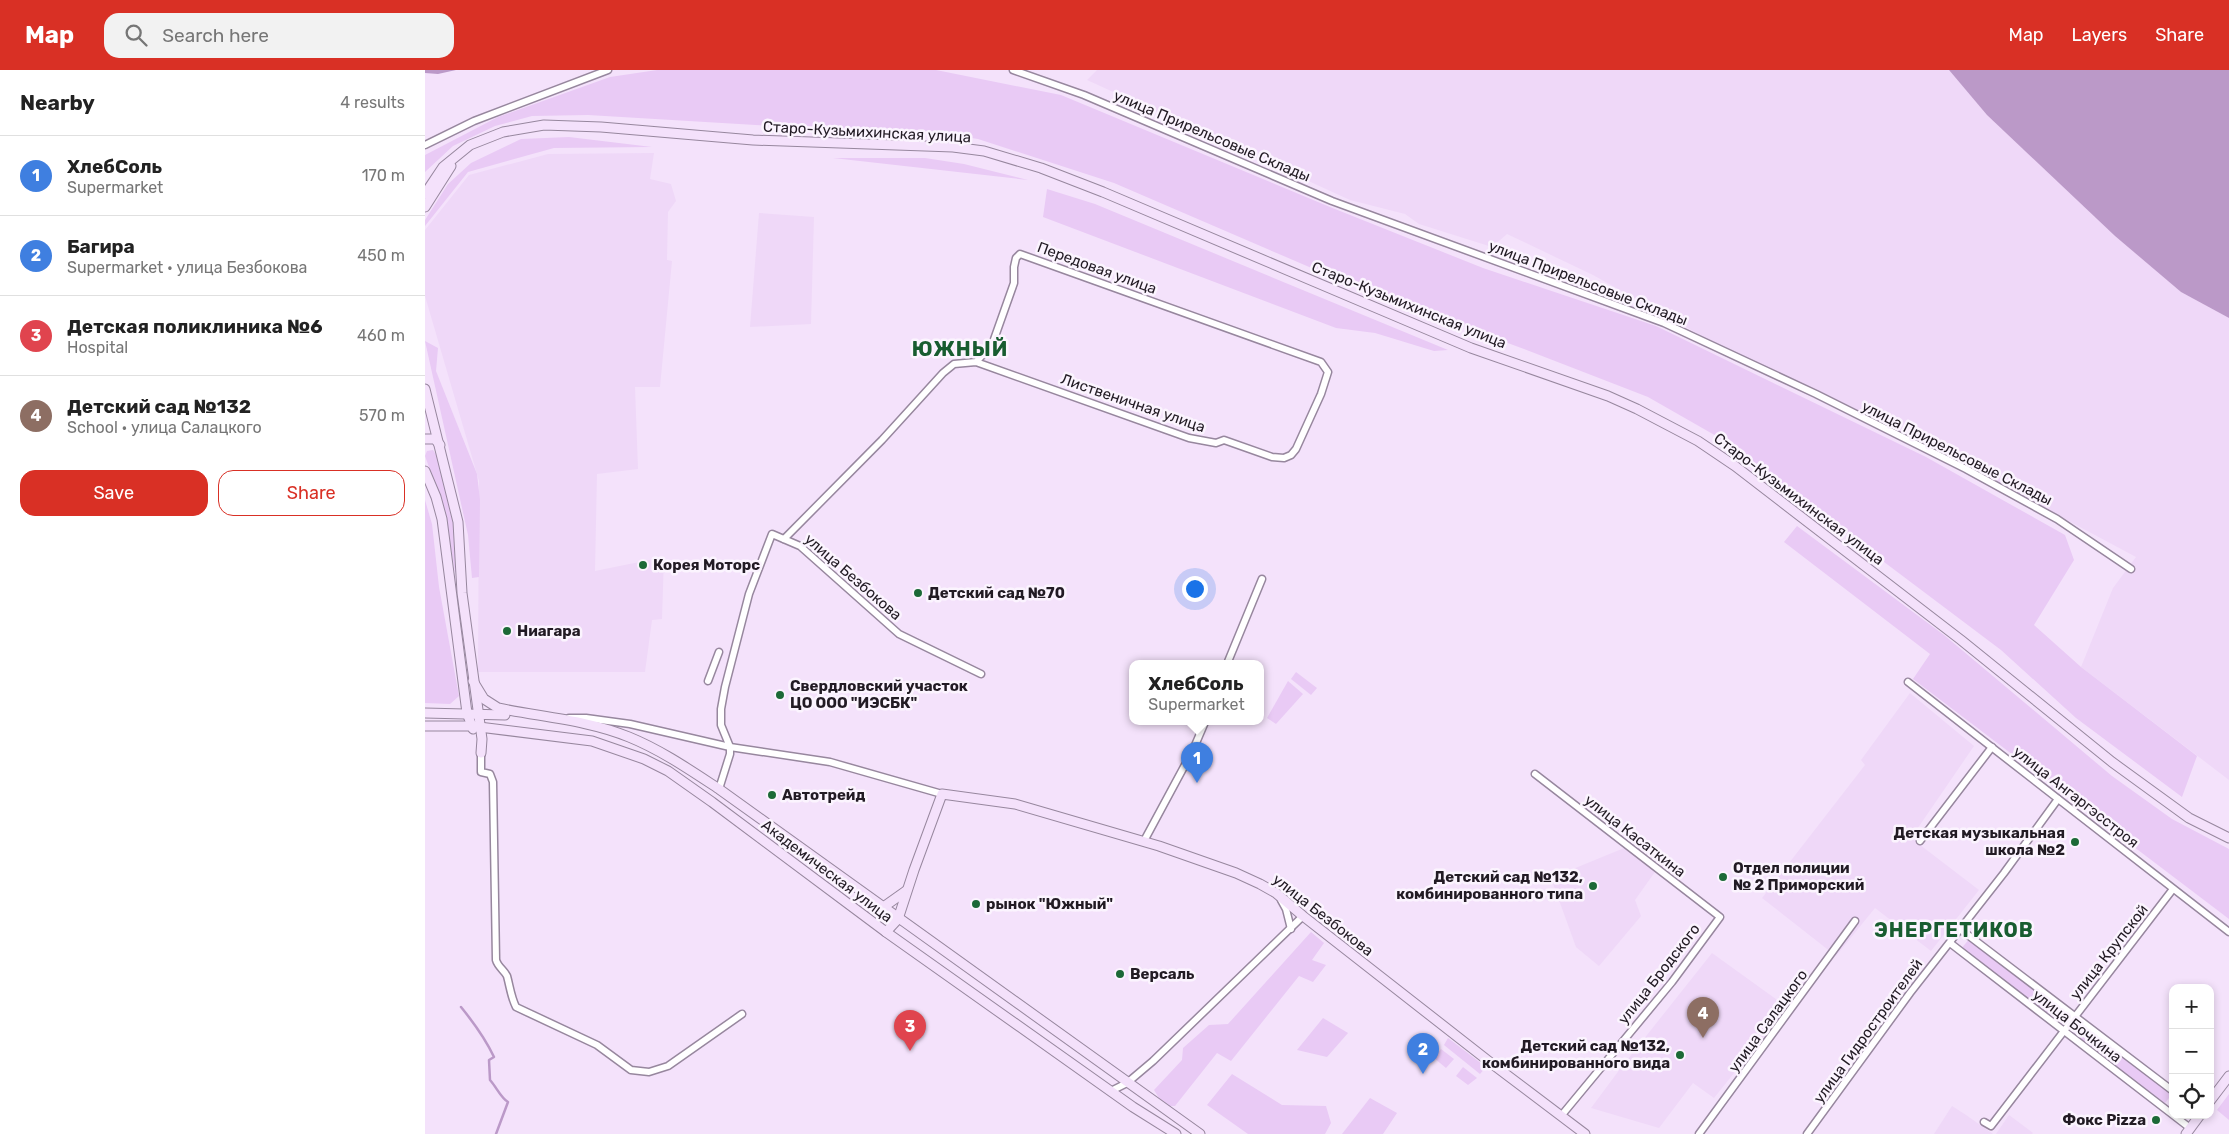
<!DOCTYPE html>
<meta charset="utf-8">
<style>
:root{--surface:#fff;--page:#f2f2f2;--text:#222;--muted:#767676;--line:#e0e0e0;--accent:#d93025}
body{margin:0;font-family:Rubik,sans-serif;background:var(--page);color:var(--text)}
.controls{position:absolute;right:15px;bottom:15px;display:grid;overflow:hidden;border-radius:10px;box-shadow:0 2px 8px #0003}
.controls button{width:45px;height:45px;display:grid;place-items:center;padding:0;border:0;border-bottom:1px solid var(--line);background:var(--surface);color:var(--text);font:25px sans-serif}
.you{position:absolute;left:769px;top:518px;width:18px;height:18px;margin:-12px;border:4px solid #fff;border-radius:50%;background:#1a73e8;box-shadow:0 0 0 8px #1a73e833}
.badge{display:grid;place-items:center;width:32px;height:32px;border-radius:50%;background:var(--accent);color:#fff;font-size:16px;font-weight:700}
.pin{position:absolute;translate:-50% -41px;filter:drop-shadow(0 1px 2px #0008)}
.pin::after{content:'';position:absolute;top:26px;width:18px;height:15px;background:inherit;clip-path:polygon(0 0,100% 0,50% 100%)}
.popup{position:absolute;left:704px;top:590px;width:135px;height:65px;box-sizing:border-box;display:grid;place-content:center;border-radius:10px;background:var(--surface);filter:drop-shadow(0 1px 4px #0005);font-size:16px;white-space:nowrap;color:var(--muted)}
.popup b{font-size:19px;color:var(--text)}
.popup::after{content:'';position:absolute;left:50%;top:100%;margin-left:-10px;border:10px solid transparent;border-top-color:var(--surface)}
.list{margin:0;padding:0;list-style:none}
h2{display:flex;justify-content:space-between;align-items:center;height:65px;margin:0;padding:0 20px;font-size:21px}
h2 small{font-size:16px;font-weight:400;color:var(--muted)}
.list li{display:grid;grid-template-columns:32px 1fr auto;gap:15px;align-items:center;box-sizing:border-box;height:80px;padding:0 20px;border-top:1px solid var(--line)}
.list b{display:block;font-size:19px;white-space:nowrap}
.list p{margin:0;font-size:16px;white-space:nowrap;color:var(--muted)}
.list em{font-size:16px;font-style:normal;color:var(--muted)}
.actions{display:flex;gap:10px;padding:15px 20px}
.actions a{flex:1;padding:11px 0;border:1px solid var(--accent);border-radius:15px;text-align:center;font-size:18px;color:var(--accent)}
.actions .main{background:var(--accent);color:#fff}
.icon{flex:none;width:28px;height:28px;fill:none;stroke:currentColor;stroke-width:2;stroke-linecap:round;stroke-linejoin:round}
.map{position:relative;flex:none;width:1804px;height:1064px;overflow:hidden}
header{display:flex;align-items:center;gap:30px;box-sizing:border-box;height:70px;padding:0 25px;background:var(--accent);color:#fff}
header strong{font-size:24px}
nav{display:flex;gap:28px;margin-inline-start:auto;font-size:18px}
.search{width:350px;height:45px;background:var(--page);display:flex;align-items:center;gap:12px;box-sizing:border-box;padding:0 18px;border-radius:15px;color:var(--muted);font-size:19px}
main{display:flex}
aside{flex:1;background:var(--surface)}
.map>svg:first-child{display:block}
.built{fill:#efd8f8}
.green{fill:#e9caf5}
.water{fill:#bb99c8}
.lines{fill:none;stroke-linecap:round;stroke-linejoin:round}
.stream{stroke:#bb99c8;stroke-width:2.5}
.street-casing{stroke:#97879e;stroke-width:9}
.secondary-casing{stroke:#97879e;stroke-width:11}
.street{stroke:#fff;stroke-width:6}
.secondary{stroke:#f4e1fb;stroke-width:9}
.poi-dot{fill:#1c6937;stroke:#fbf4fe;stroke-width:2}
.labels{text-anchor:middle;stroke-width:5;stroke-linejoin:round;paint-order:stroke}
.street-label{font-size:15px;fill:#221b24;stroke:#fbf4fe}
.poi-label{font-size:15px;font-weight:bold;fill:#221b24;stroke:#fbf4fe;text-anchor:start}
.district-label{font-size:20px;font-weight:bold;letter-spacing:1px;fill:#185d30;stroke:#fbf4fe}
</style>
<header>
<strong>Map</strong>
<div class="search"><svg class="icon" aria-label="search" viewBox="0 0 24 24"><circle cx="10" cy="10" r="6"/><path d="M15 15l6 6"/></svg>Search here</div>
<nav><a>Map</a><a>Layers</a><a>Share</a></nav>
</header>
<main>
<aside>
<h2>Nearby<small>4 results</small></h2>
<ul class="list">
<li><span class="badge" style="background:#3f7fe0">1</span><div><b>ХлебСоль</b><p>Supermarket</p></div><em>170 m</em></li>
<li><span class="badge" style="background:#3f7fe0">2</span><div><b>Багира</b><p>Supermarket · улица Безбокова</p></div><em>450 m</em></li>
<li><span class="badge" style="background:#e0444e">3</span><div><b>Детская поликлиника №6</b><p>Hospital</p></div><em>460 m</em></li>
<li><span class="badge" style="background:#8d6e63">4</span><div><b>Детский сад №132</b><p>School · улица Салацкого</p></div><em>570 m</em></li>
</ul>
<div class="actions"><a class="main">Save</a><a>Share</a></div>
</aside>
<div class="map">
<svg width="1804" height="1064" viewBox="0 0 1804 1064">
<rect width="100%" height="100%" fill="#f4e2fb"/>
<!-- built -->
<g class="built">
<path d="M672 0H1524L1562 45 1690 166 1756 222 1804 248V710L1656 597 1688 518 1711 487 1496 372 1277 266 1168 205 1082 164 1067 177 994 154 980 144 925 130 662 10Z"/>
<path d="M229 83 225 109 246 114 251 131 243 142 242 190 247 191 235 317H210L213 399 172 404 170 501 239 487 237 549 227 550 220 602H53L54 411 0 226V160L44 105 123 84Z"/>
<path d="M334 143 389 147 386 254 325 257Z"/>
<path d="M1485 623 1549 676 1486 768 1554 820 1506 881 1450 838 1411 886 1337 828 1440 695 1436 690Z"/>
<path d="M1204 776 1232 799 1210 830 1216 846 1174 896 1151 877 1126 808Z"/>
<path d="M1287 883 1362 937 1289 1028 1268 1013 1234 1058 1166 1038 1195 999Z"/>
<path d="M1527 1036 1541 1045 1568 1064H1509Z"/>
<path d="M1584 1045 1608 1063 1607 1064H1571Z"/>
</g>
<!-- green -->
<g class="green">
<path d="M232 0H511L636 25 905 137 1058 198 1231 256 1501 387 1640 465 1649 490 1609 555 1656 597 1772 686 1757 727 1651 648 1576 580 1293 367 1223 327 1099 279 926 215 689 113 553 69 496 60 399 59 163 45 107 46 70 56 28 76 0 102V85L73 47 185 7Z"/>
<path d="M144 67 227 77 129 78 43 102 0 156V150L23 114 46 93 96 69Z"/>
<path d="M408 88H500L539 94 603 110Z"/>
<path d="M622 119 670 134 1023 280 1009 281 950 263 911 258 618 147Z"/>
<path d="M0 271 13 278 11 301 52 404 55 430 54 507 47 508 43 465Z"/>
<path d="M8 380C24 401 32 474 34 502H30L19 439 0 386 2 381Z"/>
<path d="M0 430 7 454 14 517 34 626 25 634 0 633Z"/>
<path d="M1372 456 1519 565 1687 706 1747 749 1804 779V849L1488 609 1505 584 1359 472Z"/>
<path d="M871 602 892 618 886 625 866 609Z"/>
<path d="M863 611 878 624 851 654 842 648Z"/>
<path d="M886 862 899 873 887 890 901 895 888 912 874 906 806 991 792 983 750 1036H739L729 1020 757 990 758 978 784 955 803 954Z"/>
<path d="M1545 868 1646 943 1637 954 1536 879Z"/>
<path d="M898 948 923 963 902 987 872 980Z"/>
<path d="M1660 957 1748 1023 1740 1033 1652 968Z"/>
<path d="M1023 968 1061 997 1055 1004 1019 975Z"/>
<path d="M1016 979 1029 989 1021 998 1009 988Z"/>
<path d="M1038 997 1052 1008 1043 1015 1031 1006Z"/>
<path d="M807 1004 857 1035 901 1036 906 1053 900 1064H823L782 1035Z"/>
<path d="M1804 1024V1050L1792 1040Z"/>
<path d="M945 1028 972 1043 958 1064H917Z"/>
</g>
<!-- water -->
<g class="water">
<path d="M0 0H31L13 4 0 3Z"/>
<path d="M1524 0H1804V248L1756 222 1690 166 1562 45Z"/>
</g>
<g class="lines">
<!-- stream -->
<path class="stream" d="M36 937C49 953 60 968 69 987L64 990 65 1010C72 1018 76 1028 83 1032L71 1064"/>
<!-- street casing -->
<g class="street-casing">
<g id="street">
<path d="M588 0 659 25 907 131 1239 253 1391 324 1541 399 1632 449 1706 499"/>
<path d="M0 75 49 51 183 0"/>
<path d="M359 469 457 370 518 303 529 294 551 292 567 275 589 213V197L591 188 595 184 896 292 903 302 896 324 871 379 866 385 859 388 847 387 799 370 791 373 764 368 551 292"/>
<path d="M802 594 837 509"/>
<path d="M283 611 294 582"/>
<path d="M1483 612 1804 862"/>
<path d="M144 648H161L205 654 305 677 405 692 517 724"/>
<path d="M56 683V702L65 704 68 712 71 890C73 897 79 900 82 906 85 917 86 927 91 937L172 975 206 1000 224 1002 243 996 317 944"/>
<path d="M1110 704 1295 847 1247 912 1136 1046"/>
<path d="M294 719 305 684V677L296 655V639L300 617 324 524 347 464 375 476 474 564 556 604"/>
<path d="M719 771 768 680 780 652"/>
<path d="M1495 771 1567 677"/>
<path d="M856 830 861 839 866 859"/>
<path d="M1535 859 1748 1021"/>
<path d="M1525 873 1765 1058"/>
<path d="M686 1021 702 1013 728 991 878 846"/>
<path d="M1559 1052 1566 1056 1748 819"/>
<path d="M1274 1064 1430 851"/>
<path d="M1382 1064 1485 923 1579 803 1633 729"/>
</g>
</g>
<!-- secondary casing -->
<g class="secondary-casing">
<g id="secondary">
<path d="M0 124 18 97 45 75 78 62 119 55 176 57 328 70 528 77 559 81 616 98 678 122 1046 278 1183 326 1212 339 1273 371 1310 396 1536 570 1687 692 1764 748 1804 768"/>
<path d="M0 137 26 96"/>
<path d="M0 319 33 452 37 523 57 669 56 683"/>
<path d="M0 369H10L15 375"/>
<path d="M0 401 11 427 17 449 42 643 48 659"/>
<path d="M48 611 59 629 73 638C116 647 163 650 204 667 236 680 265 700 294 719L775 1064"/>
<path d="M0 643 80 645"/>
<path d="M0 656H46L167 671 219 689 243 701 287 732 461 862 708 1037 751 1064"/>
<path d="M457 838 481 821"/>
<path d="M461 862 473 849 489 800 517 724 590 734 734 776 811 803 835 814 851 823 878 846 1066 993 1160 1064"/>
<path d="M1785 1031 1804 1006"/>
<path d="M1761 1064 1775 1045"/>
</g>
</g>
<!-- street -->
<use href="#street" class="street"/>
<!-- secondary -->
<use href="#secondary" class="secondary"/>
</g>
<!-- markers -->
<g class="poi-dot">
<circle cx="218" cy="495" r="5"/>
<circle cx="493" cy="523" r="5"/>
<circle cx="82" cy="561" r="5"/>
<circle cx="355" cy="625" r="5"/>
<circle cx="347" cy="725" r="5"/>
<circle cx="1650" cy="772" r="5"/>
<circle cx="1298" cy="807" r="5"/>
<circle cx="1168" cy="816" r="5"/>
<circle cx="551" cy="834" r="5"/>
<circle cx="695" cy="904" r="5"/>
<circle cx="1255" cy="985" r="5"/>
<circle cx="1731" cy="1050" r="5"/>
</g>
<g class="labels">
<!-- street labels -->
<g class="street-label">
<text transform="translate(442 62) rotate(3)" y="5">Старо-Кузьмихинская улица</text>
<text transform="translate(787 66) rotate(23)" y="5">улица Прирельсовые Склады</text>
<text transform="translate(672 198) rotate(20)" y="5">Передовая улица</text>
<text transform="translate(1163 213) rotate(21)" y="5">улица Прирельсовые Склады</text>
<text transform="translate(984 235) rotate(22)" y="5">Старо-Кузьмихинская улица</text>
<text transform="translate(708 333) rotate(19)" y="5">Лиственичная улица</text>
<text transform="translate(1532 383) rotate(27)" y="5">улица Прирельсовые Склады</text>
<text transform="translate(1374 429) rotate(37)" y="5">Старо-Кузьмихинская улица</text>
<text transform="translate(428 507) rotate(41)" y="5">улица Безбокова</text>
<text transform="translate(1651 727) rotate(38)" y="5">улица Ангаргэсстроя</text>
<text transform="translate(1210 766) rotate(38)" y="5">улица Касаткина</text>
<text transform="translate(402 801) rotate(37)" y="5">Академическая улица</text>
<text transform="translate(898 845) rotate(38)" y="5">улица Безбокова</text>
<text transform="translate(1684 882) rotate(-52)" y="5">улица Крупской</text>
<text transform="translate(1234 904) rotate(-52)" y="5">улица Бродского</text>
<text transform="translate(1343 951) rotate(-54)" y="5">улица Салацкого</text>
<text transform="translate(1652 956) rotate(38)" y="5">улица Бочкина</text>
<text transform="translate(1443 961) rotate(-54)" y="5">улица Гидростроителей</text>
</g>
<!-- poi labels -->
<g class="poi-label">
<text x="228" y="500">Корея Моторс</text>
<text x="503" y="528">Детский сад №70</text>
<text x="92" y="566">Ниагара</text>
<text x="365" y="621">Свердловский участок<tspan x="365" dy="17">ЦО ООО "ИЭСБК"</tspan></text>
<text x="357" y="730">Автотрейд</text>
<text x="1640" y="768" text-anchor="end">Детская музыкальная<tspan x="1640" dy="17">школа №2</tspan></text>
<text x="1308" y="803">Отдел полиции<tspan x="1308" dy="17">№ 2 Приморский</tspan></text>
<text x="1158" y="812" text-anchor="end">Детский сад №132,<tspan x="1158" dy="17">комбинированного типа</tspan></text>
<text x="561" y="839">рынок "Южный"</text>
<text x="705" y="909">Версаль</text>
<text x="1245" y="981" text-anchor="end">Детский сад №132,<tspan x="1245" dy="17">комбинированного вида</tspan></text>
<text x="1721" y="1055" text-anchor="end">Фокс Pizza</text>
</g>
<!-- district labels -->
<g class="district-label">
<text x="535" y="286">ЮЖНЫЙ</text>
<text x="1529" y="867">ЭНЕРГЕТИКОВ</text>
</g>
</g>
</svg>
<div class="controls">
<button>+</button>
<button>−</button>
<button><svg class="icon" aria-label="locate" viewBox="0 0 24 24"><circle cx="12" cy="12" r="6"/><path d="M12 2v4M12 18v4M2 12h4M18 12h4"/></svg></button>
</div>
<div class="you"></div>
<div class="pin badge" style="left:772px;top:713px;background:#3f7fe0">1</div>
<div class="popup"><b>ХлебСоль</b>Supermarket</div>
<div class="pin badge" style="left:998px;top:1004px;background:#3f7fe0">2</div>
<div class="pin badge" style="left:485px;top:981px;background:#e0444e">3</div>
<div class="pin badge" style="left:1278px;top:968px;background:#8d6e63">4</div>
</div>
</main>
